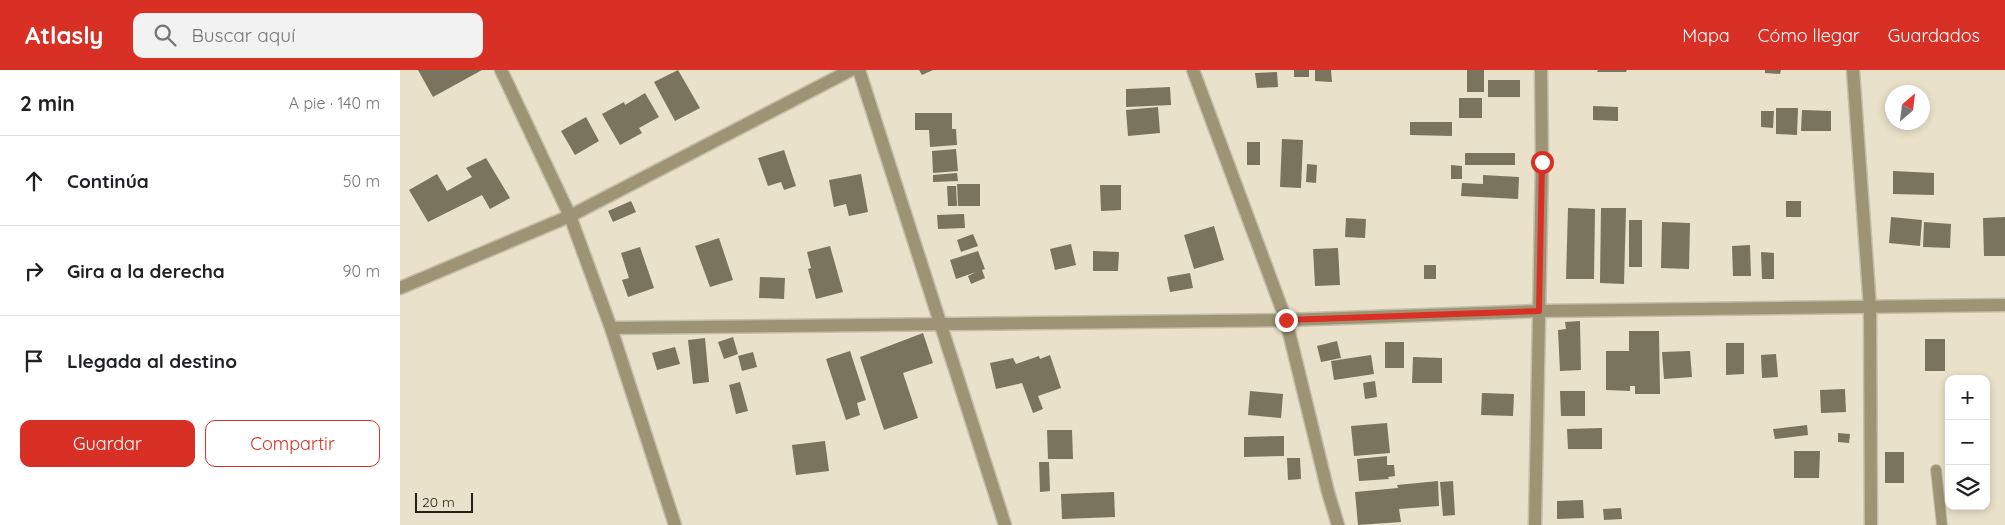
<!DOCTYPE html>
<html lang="es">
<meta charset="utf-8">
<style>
:root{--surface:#fff;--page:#f2f2f2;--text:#202124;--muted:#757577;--line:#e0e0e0;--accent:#d93025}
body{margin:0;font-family:Quicksand,sans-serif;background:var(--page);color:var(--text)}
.controls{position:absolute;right:15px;bottom:15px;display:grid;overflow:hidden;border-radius:10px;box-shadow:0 2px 8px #0003}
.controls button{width:45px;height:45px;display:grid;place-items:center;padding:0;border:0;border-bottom:1px solid var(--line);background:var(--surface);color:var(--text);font:25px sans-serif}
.compass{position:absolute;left:1485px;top:15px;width:45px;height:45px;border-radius:50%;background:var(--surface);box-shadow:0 2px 8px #0003;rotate:28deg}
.scale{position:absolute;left:15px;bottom:12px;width:58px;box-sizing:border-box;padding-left:5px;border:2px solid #232017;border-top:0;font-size:14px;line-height:18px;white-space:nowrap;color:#232017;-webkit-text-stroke:4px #e9e1c9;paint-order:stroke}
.stop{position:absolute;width:15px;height:15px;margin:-11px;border:4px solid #d93025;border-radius:50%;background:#fff}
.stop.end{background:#d93025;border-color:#fff;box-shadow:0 1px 5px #0008}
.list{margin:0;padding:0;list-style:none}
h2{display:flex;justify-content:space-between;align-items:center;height:65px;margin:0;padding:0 20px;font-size:21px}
h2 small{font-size:16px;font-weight:400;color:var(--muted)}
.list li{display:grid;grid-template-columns:32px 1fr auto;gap:15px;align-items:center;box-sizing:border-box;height:90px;padding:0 20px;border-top:1px solid var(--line)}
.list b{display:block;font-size:19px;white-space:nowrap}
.list em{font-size:16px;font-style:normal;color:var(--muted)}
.actions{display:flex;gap:10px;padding:15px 20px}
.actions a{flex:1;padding:11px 0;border:1px solid var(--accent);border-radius:10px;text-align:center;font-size:18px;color:var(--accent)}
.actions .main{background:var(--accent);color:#fff}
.icon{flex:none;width:28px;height:28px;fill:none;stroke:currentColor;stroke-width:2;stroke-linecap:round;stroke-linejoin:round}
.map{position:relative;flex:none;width:1605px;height:455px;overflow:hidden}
header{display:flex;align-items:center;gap:30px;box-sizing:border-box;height:70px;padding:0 25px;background:var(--accent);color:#fff}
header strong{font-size:24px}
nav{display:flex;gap:28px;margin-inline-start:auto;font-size:18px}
.search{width:350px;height:45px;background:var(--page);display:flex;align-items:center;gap:12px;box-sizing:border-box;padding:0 18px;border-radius:10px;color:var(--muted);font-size:19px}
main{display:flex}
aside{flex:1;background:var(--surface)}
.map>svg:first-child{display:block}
.building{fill:#7a735d}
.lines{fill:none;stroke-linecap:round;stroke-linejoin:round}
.lane-casing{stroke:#c5bea9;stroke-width:12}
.street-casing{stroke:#c5bea9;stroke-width:15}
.lane{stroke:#9e9475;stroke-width:10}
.street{stroke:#9e9475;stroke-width:12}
.route{stroke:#d93025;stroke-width:6}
</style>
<header>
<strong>Atlasly</strong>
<div class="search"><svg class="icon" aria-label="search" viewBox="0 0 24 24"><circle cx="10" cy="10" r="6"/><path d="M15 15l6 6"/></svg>Buscar aquí</div>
<nav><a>Mapa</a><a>Cómo llegar</a><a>Guardados</a></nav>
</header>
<main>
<aside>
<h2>2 min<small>A pie · 140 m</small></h2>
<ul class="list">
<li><svg class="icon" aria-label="ahead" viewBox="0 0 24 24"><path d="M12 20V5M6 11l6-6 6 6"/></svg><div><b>Continúa</b></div><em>50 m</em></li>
<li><svg class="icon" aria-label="right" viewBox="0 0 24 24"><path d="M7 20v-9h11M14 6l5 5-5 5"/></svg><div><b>Gira a la derecha</b></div><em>90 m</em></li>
<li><svg class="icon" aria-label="arrive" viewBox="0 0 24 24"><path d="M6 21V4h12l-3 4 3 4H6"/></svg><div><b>Llegada al destino</b></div></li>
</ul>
<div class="actions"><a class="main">Guardar</a><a>Compartir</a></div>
</aside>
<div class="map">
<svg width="1605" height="455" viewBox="0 0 1605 455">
<rect width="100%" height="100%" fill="#e9e1c9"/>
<!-- building -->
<g class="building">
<path d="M18 0H82L33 27Z"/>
<path d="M278 0 300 38 275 51 254 12Z"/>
<path d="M519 0H533L522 5Z"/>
<rect x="894" y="0" width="15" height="7"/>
<path d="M915 0H931L932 12 915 11Z"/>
<rect x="1067" y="0" width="17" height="22"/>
<path d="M1198 0H1227L1226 2H1197Z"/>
<path d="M1365 0H1381L1380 4 1365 3Z"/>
<path d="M877 2 878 17 857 18 855 3Z"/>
<rect x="1088" y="10" width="32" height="17"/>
<path d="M770 17 771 35 726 37V19Z"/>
<path d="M245 23 259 47 239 58 242 63 220 75 202 44 224 32 225 35Z"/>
<rect x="1059" y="28" width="23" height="20"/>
<path d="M1193 36 1218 37V51L1193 50Z"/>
<path d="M758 37 760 63 728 66 726 40Z"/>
<path d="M1376 38H1398L1397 65 1376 64Z"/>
<path d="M1402 40 1431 41V61H1401Z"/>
<path d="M1361 41H1374L1373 58 1361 57Z"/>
<path d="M515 43H552V59H556L557 75 530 77 529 60H515Z"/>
<path d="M186 47 199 71 175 85 161 61Z"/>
<path d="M1010 52H1052V66L1010 65Z"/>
<path d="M882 69 903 70 901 118 880 117Z"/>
<rect x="847" y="72" width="13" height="23"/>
<path d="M556 79 558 101 533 103 532 81Z"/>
<path d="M384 80 396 116 384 120 381 112 368 116 358 88Z"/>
<rect x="1065" y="83" width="50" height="12"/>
<path d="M86 88 110 128 90 139 82 125 28 152 9 120 37 104 47 121 72 107 66 98Z"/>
<path d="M907 94 917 95 916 113 906 112Z"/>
<path d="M1051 95 1062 96V109H1051Z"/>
<path d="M1493 101 1534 103V125L1493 124Z"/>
<path d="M557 103 558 111 533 112V105Z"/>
<path d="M461 104 468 142 449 146 446 134 434 137 429 110Z"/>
<path d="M1083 105 1119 107 1118 129 1061 126 1062 113 1083 114Z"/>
<path d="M557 114H580V136H558Z"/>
<path d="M700 115H721V140L701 141Z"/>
<path d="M547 116H556L557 136H548Z"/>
<path d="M231 131 236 142 213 152 208 141Z"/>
<rect x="1386" y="131" width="15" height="16"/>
<path d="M1168 138 1195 139 1194 209H1166Z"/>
<path d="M1201 138H1226L1224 214 1200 213Z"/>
<path d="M564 144 565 158 538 159 537 145Z"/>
<path d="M1491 147 1522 150 1520 176 1489 173Z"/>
<path d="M1605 147V186H1584L1583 148Z"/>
<path d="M946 148 966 149 965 168 945 167Z"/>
<rect x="1229" y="150" width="13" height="47"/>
<path d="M1262 152 1290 153 1289 199 1261 198Z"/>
<path d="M1524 152 1551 154 1550 178 1523 177Z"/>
<path d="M814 156 824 190 794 199 784 165Z"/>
<path d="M573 164 578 176 561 182 557 170Z"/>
<path d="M319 168 333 210 310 217 295 176Z"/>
<path d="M671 174 676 195 655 200 650 179Z"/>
<path d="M1350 175 1351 206H1333L1332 176Z"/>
<path d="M430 176 443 222 416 229 408 199 411 198 407 182Z"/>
<path d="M240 177 254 218 228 227 222 210 229 208 221 183Z"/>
<path d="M938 178 940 215 915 216 913 179Z"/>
<path d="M578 181 585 199 582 200 585 208 571 214 568 206 576 202 556 209 550 190Z"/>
<path d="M693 181 719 182 718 201H693Z"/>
<path d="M1361 182 1374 183V209H1362Z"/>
<rect x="1024" y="195" width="12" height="14"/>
<path d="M790 203 793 218 770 222 767 207Z"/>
<path d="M360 207 385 208 384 229 359 228Z"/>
<path d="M1180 251 1181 300 1160 301 1158 260 1166 259 1165 252Z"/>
<path d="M1229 261H1259L1260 324H1235V316H1230V321L1206 320V281H1229Z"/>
<path d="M523 263 533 293 503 303 518 348 484 360 460 287Z"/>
<path d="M333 267 338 284 324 289 318 272Z"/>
<path d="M305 268 309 312 293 314 288 270Z"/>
<rect x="1525" y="269" width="20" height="32"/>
<path d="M937 271 941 288 921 292 917 276Z"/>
<rect x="985" y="272" width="19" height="26"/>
<path d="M1326 273H1344V304L1326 305Z"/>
<path d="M275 277 280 294 257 300 252 283Z"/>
<path d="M450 281 466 330 457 333 460 345 446 350 426 289Z"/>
<path d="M1290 281 1292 307 1264 309 1262 282Z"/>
<path d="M353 282 357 297 342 301 338 286Z"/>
<path d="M1376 284 1378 307 1362 308 1361 285Z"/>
<path d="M650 285 661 318 638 326 643 339 633 343 622 313 596 319 590 293 613 288 616 294 639 286 640 289Z"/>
<path d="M971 285 974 304 934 310 931 291Z"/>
<path d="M1013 287 1042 288V313H1012Z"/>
<path d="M975 311 977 327 965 329 963 313Z"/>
<path d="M340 312 348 341 336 344 329 315Z"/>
<path d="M1445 319 1446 342 1421 343 1420 320Z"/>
<path d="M850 321 883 324 881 348 848 345Z"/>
<path d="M1160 321H1185V346H1161Z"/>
<path d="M1082 323 1114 324 1113 346 1081 345Z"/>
<path d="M987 353 990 383 954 386 951 356Z"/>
<path d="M1407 355 1408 365 1375 369 1373 359Z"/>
<path d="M1202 358V379H1168L1167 359Z"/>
<path d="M647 360H672L673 389H648Z"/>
<path d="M1438 363 1450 364 1449 373 1438 372Z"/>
<path d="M884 366V386L844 387V367Z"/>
<path d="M425 371 429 401 396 405 392 375Z"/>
<path d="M1394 381H1420L1419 408H1394Z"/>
<rect x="1485" y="382" width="19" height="31"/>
<path d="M987 386V395H994L995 406 988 407 989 409 959 411 957 389Z"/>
<path d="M887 388H900L901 409 888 410Z"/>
<path d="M639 392H649L650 421 640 422Z"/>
<path d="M1038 411 1039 436 999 439 1001 452 958 455 955 422 998 418 997 415Z"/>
<path d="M1053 411 1055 445 1043 446 1040 412Z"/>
<path d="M714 422 715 447 662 449 661 424Z"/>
<path d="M1183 430 1184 448 1157 449V431Z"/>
<path d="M1221 438 1222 449 1204 450 1203 439Z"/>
</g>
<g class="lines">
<!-- lane casing -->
<g class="lane-casing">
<path id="lane" d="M1536 400 1542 455"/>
</g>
<!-- street casing -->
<g class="street-casing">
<g id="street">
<path d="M101 0 170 146 211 258 275 455"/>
<path d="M459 0 605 455"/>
<path d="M793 0 886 250 928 422 938 455"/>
<path d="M1453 0 1470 238 1471 455"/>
<path d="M0 218 170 146 451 0"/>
<path d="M211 258 886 250 1139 241 1605 235"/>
<path d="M1135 455 1142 92 1141 0"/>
</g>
</g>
<!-- lane -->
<use href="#lane" class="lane"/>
<!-- street -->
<use href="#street" class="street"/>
</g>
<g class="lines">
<!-- route -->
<path class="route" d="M886 250 1139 241 1142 92"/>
</g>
</svg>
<div class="controls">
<button>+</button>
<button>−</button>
<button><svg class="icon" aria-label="layers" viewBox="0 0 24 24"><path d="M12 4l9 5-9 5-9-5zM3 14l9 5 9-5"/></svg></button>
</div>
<svg class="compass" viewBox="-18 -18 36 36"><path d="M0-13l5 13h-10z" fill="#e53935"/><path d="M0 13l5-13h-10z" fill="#757577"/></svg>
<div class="scale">20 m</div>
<div class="stop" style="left:1142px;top:92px"></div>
<div class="stop end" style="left:886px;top:250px"></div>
</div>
</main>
